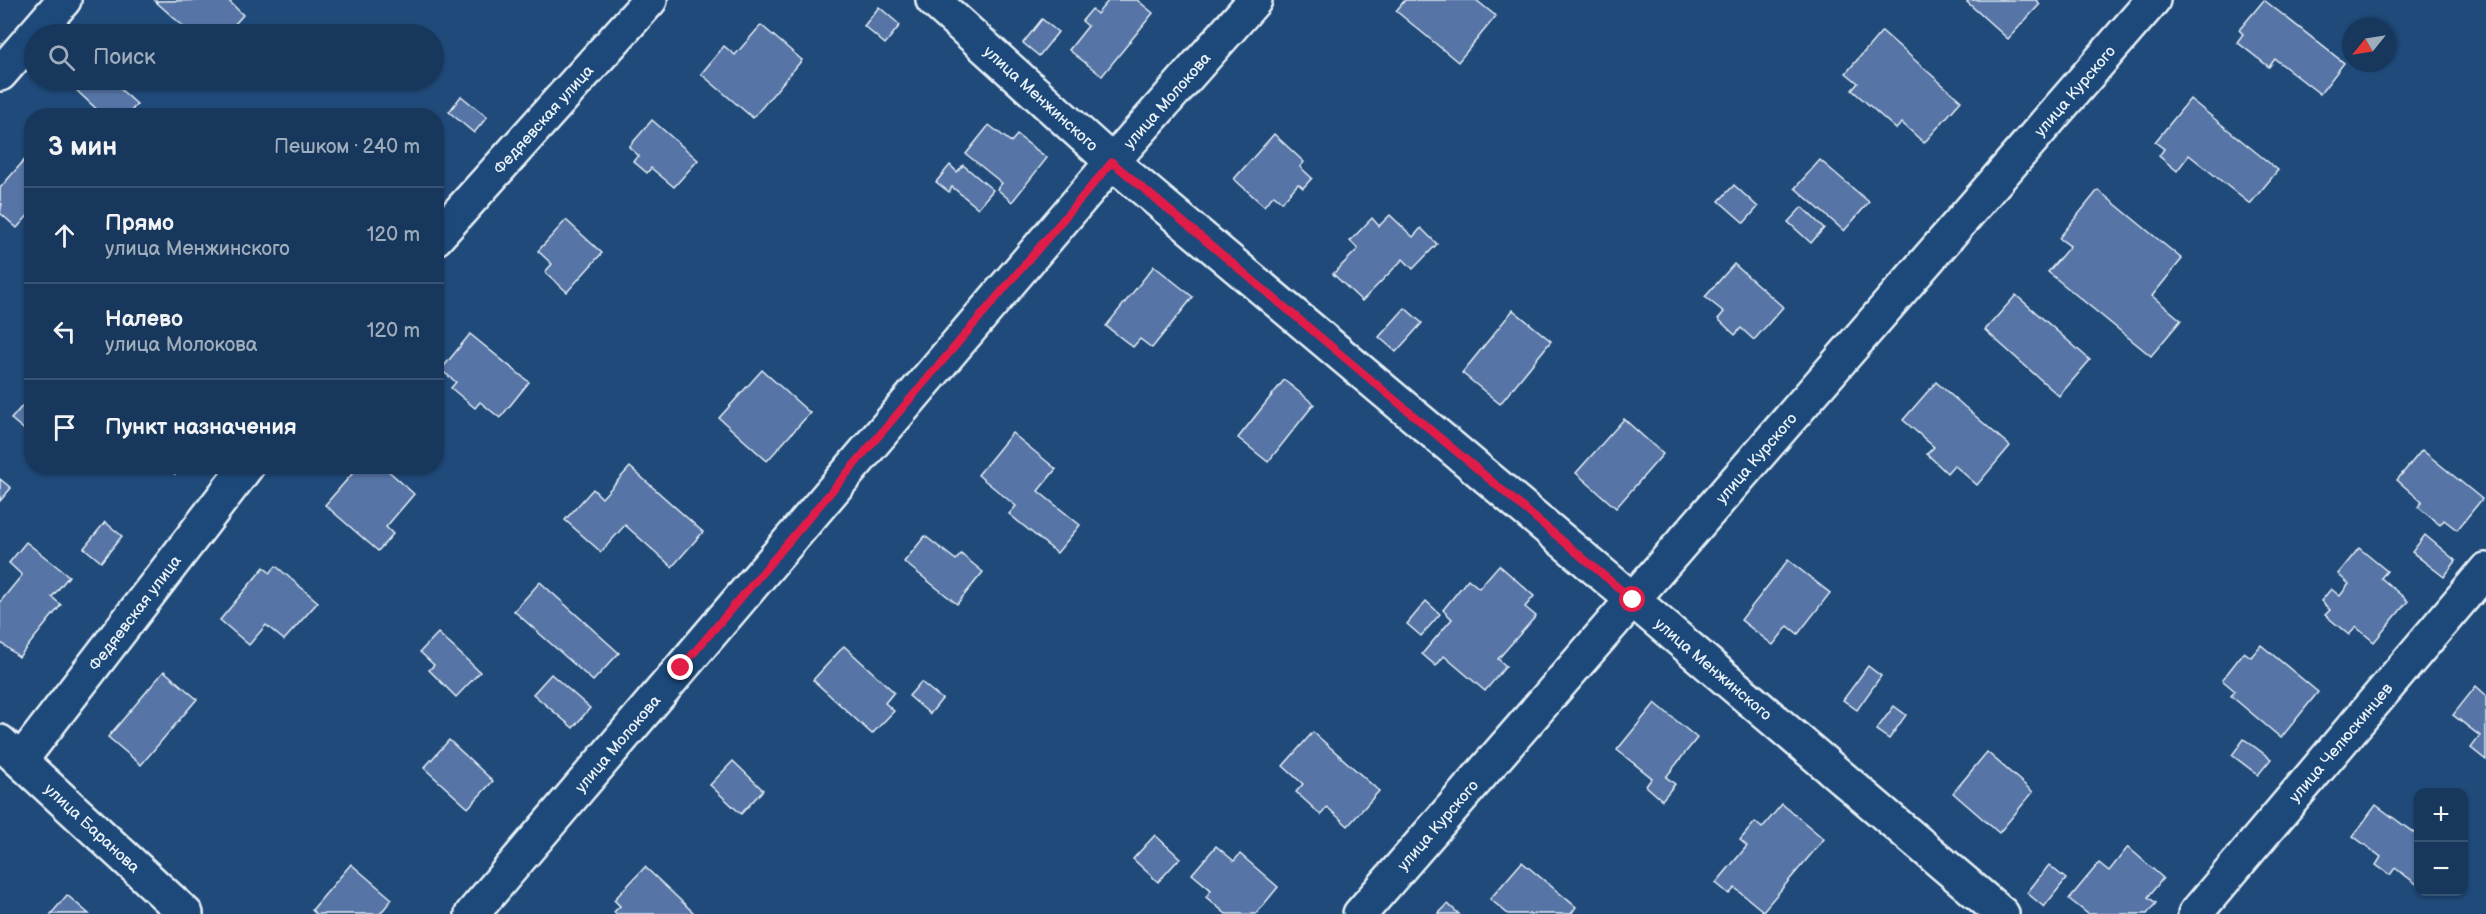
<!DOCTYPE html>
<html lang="ru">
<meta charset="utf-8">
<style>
:root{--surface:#17385c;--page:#244365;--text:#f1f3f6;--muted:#9eacbb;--line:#365272}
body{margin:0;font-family:"Balsamiq Sans",sans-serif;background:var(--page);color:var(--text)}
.controls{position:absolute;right:18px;bottom:18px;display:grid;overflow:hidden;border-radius:12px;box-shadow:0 2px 4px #0004}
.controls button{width:54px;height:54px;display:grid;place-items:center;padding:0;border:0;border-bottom:2px solid var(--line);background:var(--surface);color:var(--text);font:30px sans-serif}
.compass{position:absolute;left:2342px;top:18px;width:54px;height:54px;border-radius:50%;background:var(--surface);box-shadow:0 2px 4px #0004;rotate:240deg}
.stop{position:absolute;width:18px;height:18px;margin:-14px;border:4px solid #e11d48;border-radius:50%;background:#fff}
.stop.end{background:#e11d48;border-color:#fff;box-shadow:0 2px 6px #0008}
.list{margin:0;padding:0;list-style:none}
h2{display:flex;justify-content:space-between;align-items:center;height:78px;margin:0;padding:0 24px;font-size:26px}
h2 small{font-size:20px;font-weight:400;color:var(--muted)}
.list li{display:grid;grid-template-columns:39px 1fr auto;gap:18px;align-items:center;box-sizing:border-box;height:96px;padding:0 24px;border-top:2px solid var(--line)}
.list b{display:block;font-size:22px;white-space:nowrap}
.list p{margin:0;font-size:20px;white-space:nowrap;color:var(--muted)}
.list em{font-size:20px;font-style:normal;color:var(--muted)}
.icon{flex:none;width:33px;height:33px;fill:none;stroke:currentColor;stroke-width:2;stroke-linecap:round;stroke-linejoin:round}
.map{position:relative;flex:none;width:2486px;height:914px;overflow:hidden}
.search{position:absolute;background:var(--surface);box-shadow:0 2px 4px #0004;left:24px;top:24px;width:420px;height:66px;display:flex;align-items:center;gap:15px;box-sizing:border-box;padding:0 21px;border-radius:33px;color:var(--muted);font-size:22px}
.panel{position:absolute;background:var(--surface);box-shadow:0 2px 4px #0004;left:24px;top:108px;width:420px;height:366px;border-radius:24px}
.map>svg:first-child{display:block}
.building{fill:#5675a6;stroke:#e8f1f8;stroke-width:1.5}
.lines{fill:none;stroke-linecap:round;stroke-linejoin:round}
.minor-casing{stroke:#e8f1f8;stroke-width:38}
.minor{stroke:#1f4a7a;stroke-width:33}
.route{stroke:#e11d48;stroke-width:8}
.labels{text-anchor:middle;stroke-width:6;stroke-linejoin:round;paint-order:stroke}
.street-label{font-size:16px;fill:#e8f1f8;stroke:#1f4a7a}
</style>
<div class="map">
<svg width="2486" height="914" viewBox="0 0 2486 914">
<rect width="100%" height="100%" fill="#1f4a7a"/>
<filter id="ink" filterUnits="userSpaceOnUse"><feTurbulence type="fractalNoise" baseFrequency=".0167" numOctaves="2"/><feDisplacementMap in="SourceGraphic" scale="12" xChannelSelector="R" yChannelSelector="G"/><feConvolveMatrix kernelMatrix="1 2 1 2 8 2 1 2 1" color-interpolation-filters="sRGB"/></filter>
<g filter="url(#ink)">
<!-- building -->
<g class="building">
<path d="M228 0 243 15 226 34H192L155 1Z"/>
<path d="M1109 0H1137L1153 13 1102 76 1069 50 1088 26 1082 21 1092 9 1097 14Z"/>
<path d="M1405 0H1476L1496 16 1458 62 1396 11Z"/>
<path d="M1969 0H2036L2040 4 2008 39 1967 2Z"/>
<path d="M2264 0 2344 63 2320 94 2275 59 2269 67 2237 42 2243 34 2239 30Z"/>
<path d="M879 7 900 25 885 44 864 26Z"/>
<path d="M1042 19 1058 32 1039 56 1023 43Z"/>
<path d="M761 25 802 60 753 118 701 74 724 46 735 55Z"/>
<path d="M1882 31 1961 101 1924 143 1902 123 1896 129 1852 90 1858 83 1846 73Z"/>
<path d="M82 80H110L137 104 127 116H104L74 88Z"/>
<path d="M461 96 487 117 474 133 449 112Z"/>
<path d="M2190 99 2278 170 2250 204 2189 155 2177 171 2159 156 2164 149 2155 142Z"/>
<path d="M652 120 698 160 674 187 651 168 647 173 633 161 639 156 629 147Z"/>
<path d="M989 125 1011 142 1017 135 1047 158 1012 202 997 189 1002 183 966 154Z"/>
<path d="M1274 134 1304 162 1300 167 1312 178 1303 188 1298 184 1282 202 1274 195 1264 206 1234 179Z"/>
<path d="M28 156 32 159V211L17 228 0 213 2 204 0 203V188Z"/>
<path d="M1820 160 1869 202 1844 231 1795 188Z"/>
<path d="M950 165 957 172 963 165 993 190 978 208 952 187 949 192 936 182Z"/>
<path d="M1734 185 1758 207 1744 223 1719 201Z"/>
<path d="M2098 190 2182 259 2152 296 2181 320 2151 356 2048 272 2070 246 2059 238Z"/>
<path d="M1802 207 1824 228 1811 243 1788 222Z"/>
<path d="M1390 215 1413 237 1421 228 1437 244 1413 269 1403 259 1362 301 1333 274 1358 249 1350 241 1372 218 1379 226Z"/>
<path d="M566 220 602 253 567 292 545 272 552 264 538 251Z"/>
<path d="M1734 264 1783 307 1754 340 1741 328 1735 335 1718 319 1724 312 1705 297Z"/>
<path d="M1154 266 1193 297 1152 348 1140 339 1133 347 1106 326Z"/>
<path d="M2016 295 2090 360 2059 396 1985 330Z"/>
<path d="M1405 308 1422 323 1396 352 1379 337Z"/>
<path d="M1513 310 1551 341 1500 404 1462 373Z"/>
<path d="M470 334 529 382 500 418 480 402 475 408 451 388 456 382 441 370Z"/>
<path d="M762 370 810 413 767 461 719 418Z"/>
<path d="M1284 380 1314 404 1268 462 1238 438Z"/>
<path d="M1936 382 2010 446 1977 485 1954 465 1947 473 1927 454 1934 447 1903 420Z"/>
<path d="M30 397 32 398V436L11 419Z"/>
<path d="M1624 419 1663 454 1616 508 1576 473Z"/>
<path d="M1012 433 1056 469 1038 491 1080 525 1057 553 1009 514 1016 506 978 475Z"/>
<path d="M2422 450 2482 499 2457 530 2444 520 2440 525 2418 507 2422 502 2397 480Z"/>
<path d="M167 466H181L175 474Z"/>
<path d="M359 466H383L414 494 386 527 393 534 378 551 325 505Z"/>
<path d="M630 467 703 532 672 567 625 525 601 552 565 520 593 489 602 498Z"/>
<path d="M0 479 11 488 0 501Z"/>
<path d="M105 522 122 536 101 562 84 548Z"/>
<path d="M2425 535 2456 561 2444 577 2412 552Z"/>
<path d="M925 536 956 560 961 554 983 572 957 604 904 562Z"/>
<path d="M26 542 69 576 52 597 61 605 19 657 0 642V602L22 575 9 563Z"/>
<path d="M2359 548 2387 571 2381 578 2408 601 2374 642 2356 627 2349 635 2325 615 2330 610 2321 601 2331 589 2340 596 2349 584 2338 574Z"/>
<path d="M1788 560 1830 593 1798 634 1788 626 1773 645 1741 620Z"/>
<path d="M1499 565 1534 596 1525 607 1536 616 1498 659 1506 666 1485 691 1444 656 1436 666 1422 654 1452 619 1443 610 1468 579 1479 588Z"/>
<path d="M276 566 318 602 284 640 266 625 249 645 220 620 264 567 270 573Z"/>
<path d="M540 582 619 653 593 681 514 611Z"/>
<path d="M1426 601 1440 614 1421 636 1407 624Z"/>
<path d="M438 633 480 672 456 697 429 670 434 665 420 652Z"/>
<path d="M2261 645 2318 692 2281 738 2231 696 2235 691 2222 680 2244 652 2251 657Z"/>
<path d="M844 646 894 692 885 703 894 711 872 734 813 680Z"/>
<path d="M1868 666 1881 676 1857 710 1843 700Z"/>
<path d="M164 671 197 699 141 765 108 737Z"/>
<path d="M551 674 590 708 573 728 533 694Z"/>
<path d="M921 682 942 699 930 714 909 696Z"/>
<path d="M2476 686 2486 695V760L2471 748 2480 736 2453 715Z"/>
<path d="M1655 703 1697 738 1666 777 1675 784 1662 800 1646 786 1652 778 1617 750Z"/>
<path d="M1894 706 1906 715 1889 739 1876 730Z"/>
<path d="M1313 732 1379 791 1348 826 1327 807 1321 815 1296 792 1303 784 1283 766Z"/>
<path d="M2244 739 2271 759 2258 775 2232 755Z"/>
<path d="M449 740 493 781 468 808 424 768Z"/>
<path d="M1987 752 2033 792 1999 833 1953 793Z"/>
<path d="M733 761 763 790 741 814 710 785Z"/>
<path d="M1782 804 1824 839 1763 911 1735 888 1729 894 1716 883 1747 846 1740 840 1755 822 1762 828Z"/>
<path d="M2376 805 2418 836V885L2395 868 2390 875 2376 865 2381 857 2353 836Z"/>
<path d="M1155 835 1180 858 1158 882 1133 859Z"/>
<path d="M1216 846 1234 861 1240 854 1278 887 1256 914H1226L1206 897 1211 890 1192 874Z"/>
<path d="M2128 847 2163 878 2148 897 2156 903 2147 914H2088L2069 899 2099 863 2109 871Z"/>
<path d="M1522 862 1576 907 1571 914H1508L1490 899Z"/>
<path d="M351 864 392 899 380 914H316L312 910Z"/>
<path d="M2049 865 2066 879 2044 907 2027 893Z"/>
<path d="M645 867 695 914H616L614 912 620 906 614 900Z"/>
<path d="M67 895 89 914H51Z"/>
<path d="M1448 904 1459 914H1438Z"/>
</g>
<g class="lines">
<!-- minor casing -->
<g class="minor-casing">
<g id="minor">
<path id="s1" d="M933 0 1112 162 1633 600 2002 914"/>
<path d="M0 74 64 0"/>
<path id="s2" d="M436 238 650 0"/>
<path id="s3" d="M0 742 186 914"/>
<path id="s4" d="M21 760 247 466"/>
<path id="s5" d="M472 914 1112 162 1255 0"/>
<path id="s6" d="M1360 914 2153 0"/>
<path id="s7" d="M2195 914 2486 570"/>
</g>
</g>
<!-- minor -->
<use href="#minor" class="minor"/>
</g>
</g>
<g class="lines" filter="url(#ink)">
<!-- route -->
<path class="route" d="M681 668 1112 162 1633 600"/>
</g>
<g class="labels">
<!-- street labels -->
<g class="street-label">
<text dy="6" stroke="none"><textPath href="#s6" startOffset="1090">улица Курского</textPath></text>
<text dy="6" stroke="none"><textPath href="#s1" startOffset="146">улица Менжинского</textPath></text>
<text dy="6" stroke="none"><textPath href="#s5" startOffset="1070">улица Молокова</textPath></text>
<text dy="6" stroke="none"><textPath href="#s2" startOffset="160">Федяевская улица</textPath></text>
<text dy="6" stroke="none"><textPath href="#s6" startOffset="604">улица Курского</textPath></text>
<text dy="6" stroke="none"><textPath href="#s4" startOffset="186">Федяевская улица</textPath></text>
<text dy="6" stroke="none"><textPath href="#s1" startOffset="1028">улица Менжинского</textPath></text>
<text dy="6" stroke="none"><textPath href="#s7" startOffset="225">улица Челюскинцев</textPath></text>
<text dy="6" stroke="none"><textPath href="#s5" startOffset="224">улица Молокова</textPath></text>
<text dy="6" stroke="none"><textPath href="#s6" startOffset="118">улица Курского</textPath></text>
<text dy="6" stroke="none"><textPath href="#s3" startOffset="126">улица Баранова</textPath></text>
</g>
</g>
</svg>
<div class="controls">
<button>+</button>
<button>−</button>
</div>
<svg class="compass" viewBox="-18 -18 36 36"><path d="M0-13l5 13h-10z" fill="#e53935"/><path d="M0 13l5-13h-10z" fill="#9eacbb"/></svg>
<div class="stop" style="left:1633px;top:600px"></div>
<div class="stop end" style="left:681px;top:668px"></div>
<div class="search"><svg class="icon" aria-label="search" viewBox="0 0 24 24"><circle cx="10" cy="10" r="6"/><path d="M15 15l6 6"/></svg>Поиск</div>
<section class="panel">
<h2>3 мин<small>Пешком · 240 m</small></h2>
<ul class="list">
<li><svg class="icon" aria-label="ahead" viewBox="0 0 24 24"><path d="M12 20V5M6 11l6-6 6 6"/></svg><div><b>Прямо</b><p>улица Менжинского</p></div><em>120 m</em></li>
<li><svg class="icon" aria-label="left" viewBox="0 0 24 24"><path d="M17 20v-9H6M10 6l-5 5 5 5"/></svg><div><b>Налево</b><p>улица Молокова</p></div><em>120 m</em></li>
<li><svg class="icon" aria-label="arrive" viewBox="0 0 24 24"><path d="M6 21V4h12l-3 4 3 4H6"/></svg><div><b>Пункт назначения</b></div></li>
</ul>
</section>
</div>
